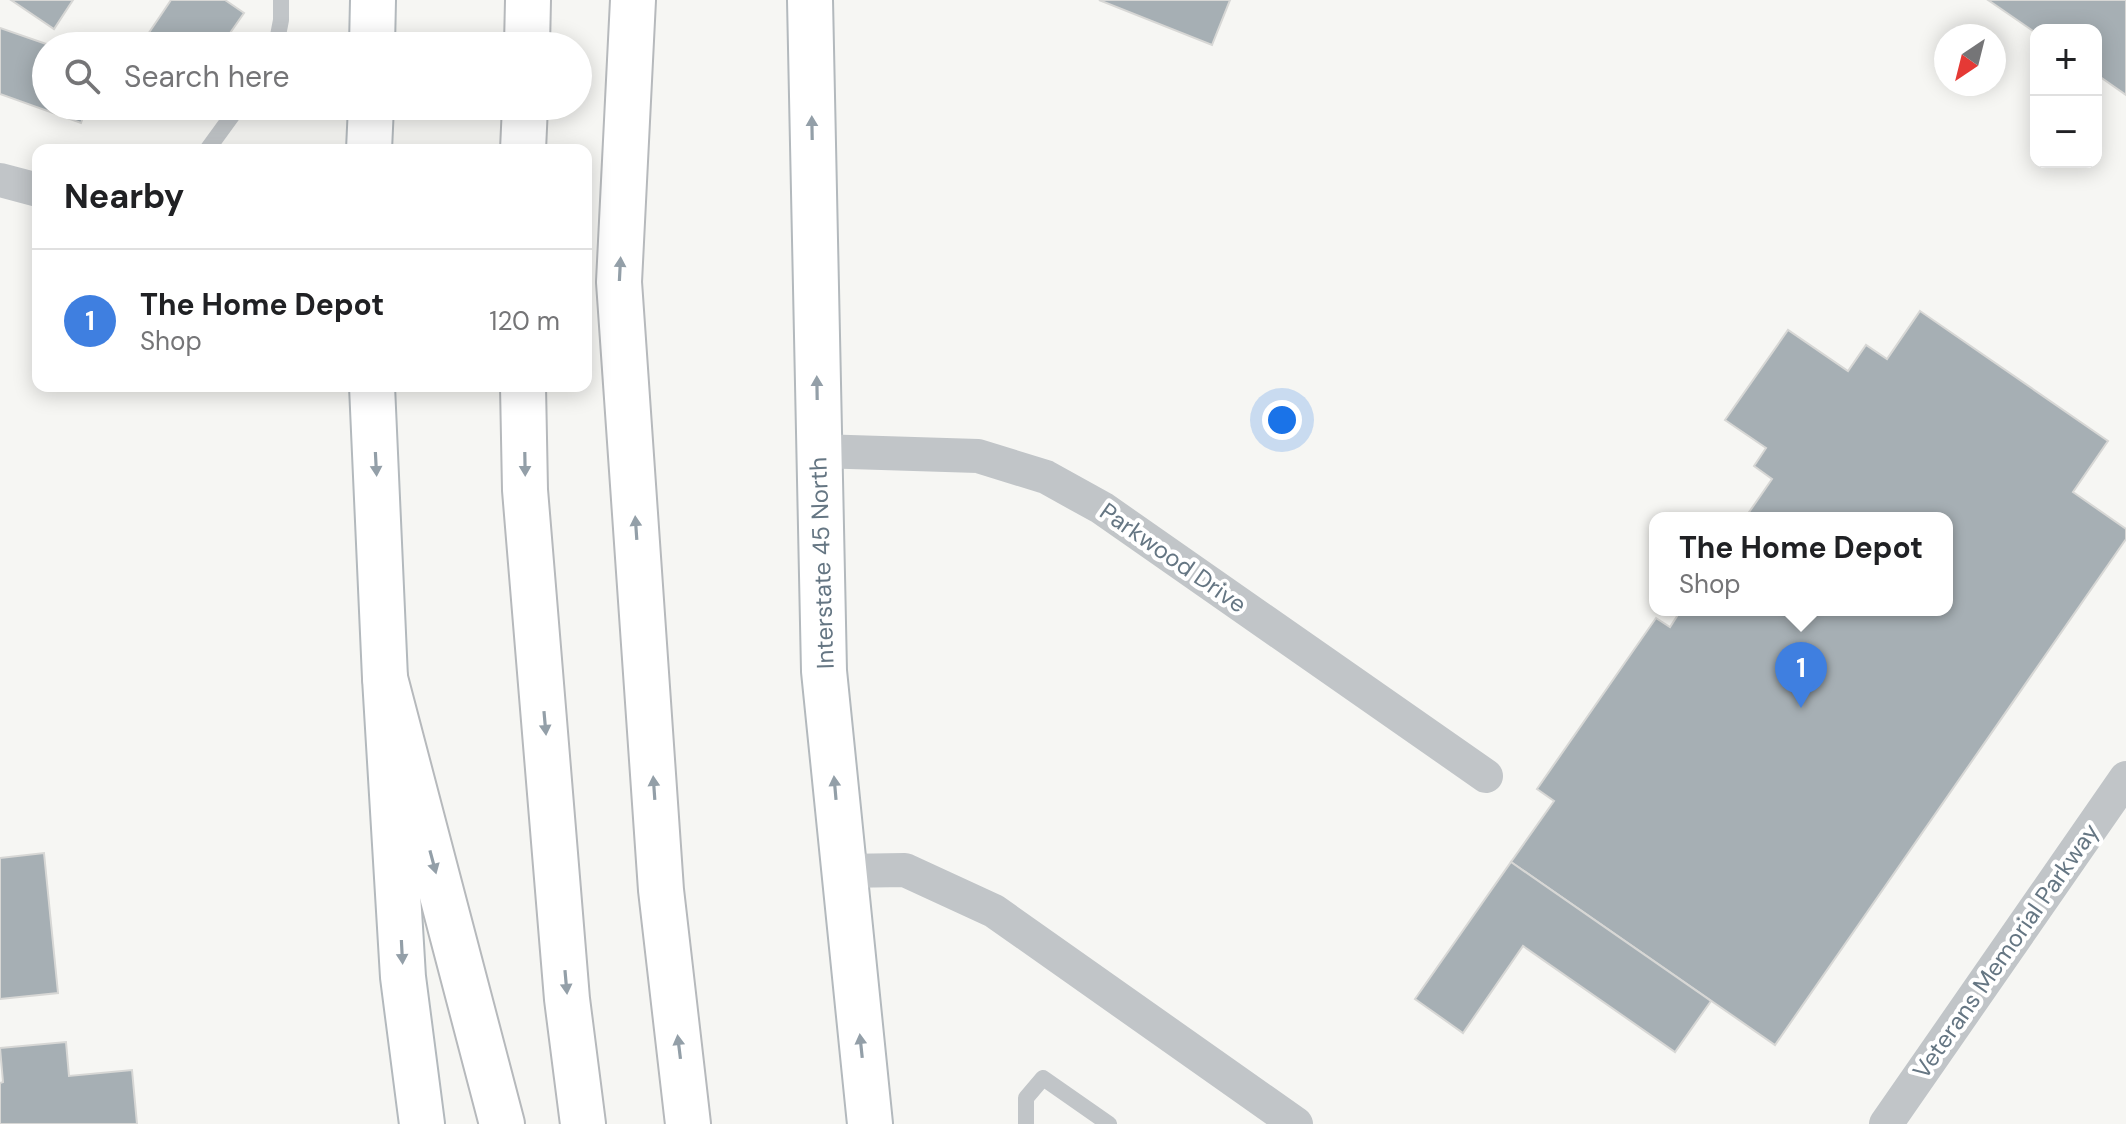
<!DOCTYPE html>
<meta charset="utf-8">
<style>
:root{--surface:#fff;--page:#f6f6f6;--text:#202124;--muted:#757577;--line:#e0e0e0;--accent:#ea580c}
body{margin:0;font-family:"DM Sans",sans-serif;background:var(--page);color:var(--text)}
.controls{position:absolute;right:24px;top:24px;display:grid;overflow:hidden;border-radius:16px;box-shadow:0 4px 20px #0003}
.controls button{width:72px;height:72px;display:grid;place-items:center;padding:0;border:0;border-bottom:2px solid var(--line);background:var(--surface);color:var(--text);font:40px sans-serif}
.compass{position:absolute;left:1934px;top:24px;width:72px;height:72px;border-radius:50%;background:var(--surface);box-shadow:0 4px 20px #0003;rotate:215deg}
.you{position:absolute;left:1282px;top:420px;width:28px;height:28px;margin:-20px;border:6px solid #fff;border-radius:50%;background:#1a73e8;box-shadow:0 0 0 12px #1a73e833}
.badge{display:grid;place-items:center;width:52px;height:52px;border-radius:50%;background:var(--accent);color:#fff;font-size:26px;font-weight:700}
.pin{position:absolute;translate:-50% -66px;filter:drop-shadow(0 2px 4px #0008)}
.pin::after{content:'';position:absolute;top:42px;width:28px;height:24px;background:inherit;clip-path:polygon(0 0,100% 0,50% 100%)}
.popup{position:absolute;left:1649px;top:512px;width:304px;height:104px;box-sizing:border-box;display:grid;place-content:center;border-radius:16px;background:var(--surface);filter:drop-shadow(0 2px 6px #0005);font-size:26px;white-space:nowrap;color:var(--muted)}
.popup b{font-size:30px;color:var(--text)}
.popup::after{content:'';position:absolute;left:50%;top:100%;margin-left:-16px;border:16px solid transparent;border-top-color:var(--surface)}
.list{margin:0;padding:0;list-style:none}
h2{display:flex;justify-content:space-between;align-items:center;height:104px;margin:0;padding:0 32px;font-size:34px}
h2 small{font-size:26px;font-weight:400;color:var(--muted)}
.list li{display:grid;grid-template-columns:52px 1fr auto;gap:24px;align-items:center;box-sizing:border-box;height:144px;padding:0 32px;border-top:2px solid var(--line)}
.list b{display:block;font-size:30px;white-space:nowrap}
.list p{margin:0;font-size:26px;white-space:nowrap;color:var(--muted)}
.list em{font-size:26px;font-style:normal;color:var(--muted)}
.icon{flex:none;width:44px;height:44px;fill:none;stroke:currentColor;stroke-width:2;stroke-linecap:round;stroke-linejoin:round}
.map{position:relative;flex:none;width:2126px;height:1124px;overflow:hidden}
.search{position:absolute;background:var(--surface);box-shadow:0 4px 20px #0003;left:32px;top:32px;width:560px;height:88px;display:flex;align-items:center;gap:20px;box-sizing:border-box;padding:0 28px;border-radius:44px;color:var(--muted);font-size:30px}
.panel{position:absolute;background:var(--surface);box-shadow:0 4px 20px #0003;left:32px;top:144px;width:560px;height:248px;border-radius:16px}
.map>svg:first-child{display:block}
.building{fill:#a6afb4;stroke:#d7d7d5;stroke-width:2}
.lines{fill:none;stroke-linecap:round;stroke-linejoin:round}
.secondary-casing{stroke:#b3b9bd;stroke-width:48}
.highway-casing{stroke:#b6b9bc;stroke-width:48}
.lane{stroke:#c1c5c8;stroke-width:16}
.street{stroke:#c1c5c8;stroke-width:34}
.secondary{stroke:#fff;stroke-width:44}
.highway{stroke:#fff;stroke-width:44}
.oneway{fill:#939fa8}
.labels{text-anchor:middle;stroke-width:8;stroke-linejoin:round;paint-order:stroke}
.street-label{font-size:24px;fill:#657683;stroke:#fff}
</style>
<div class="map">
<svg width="2126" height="1124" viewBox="0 0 2126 1124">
<rect width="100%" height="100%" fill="#f6f6f3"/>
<!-- building -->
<g class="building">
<path d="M11 0H73L54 29Z"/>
<path d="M171 0H225L244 13 221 46H140Z"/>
<path d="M1099 0H1230L1212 45Z"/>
<path d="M1988 0H2126V95L2096 74V30H2036V33Z"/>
<path d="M0 28 52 46H46V106H87L81 123 0 94Z"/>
<path d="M159 106H180L173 116Z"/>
<path d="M1920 311 2108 441 2073 492 2126 529V539L1775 1045 1511 862 1554 801 1537 789 1656 618 1670 627 1681 610H1947V518H1745L1772 479 1754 466 1766 448 1725 420 1788 330 1848 371 1866 345 1887 359Z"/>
<path d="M44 853 58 993 0 999V858Z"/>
<path d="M1511 862 1711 1001 1675 1052 1523 946 1463 1033 1415 999Z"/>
<path d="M66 1042 69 1076 132 1070 137 1124H0V1083L3 1082 0 1048Z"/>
</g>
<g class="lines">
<!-- secondary casing -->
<g class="secondary-casing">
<g id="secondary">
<path d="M810 0 824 671 870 1124"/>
<path d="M372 46 373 0"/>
<path d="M369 150 371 106"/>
<path d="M372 386 385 678 403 977 422 1124"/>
</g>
</g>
<!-- highway casing -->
<g class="highway-casing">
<g id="highway">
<path d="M633 0 619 282 661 890 688 1124"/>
<path d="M527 46 528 0"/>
<path d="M523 150 525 106"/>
<path d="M523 386 525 490 567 999 583 1124"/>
<path d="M385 678 502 1124"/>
</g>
</g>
<!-- lane -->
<g class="lane">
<path d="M276 46 281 20V0"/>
<path d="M207 150 239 106"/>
<path d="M1026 1124V1098L1043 1078 1109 1124"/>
</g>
<!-- street -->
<g class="street">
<path d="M0 180 38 190"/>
<path d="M818 451 978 456 1046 477 1102 508 1486 776"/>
<path d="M842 871 905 870 994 911 1296 1124"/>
<path d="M1886 1124 2126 778"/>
</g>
<!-- secondary -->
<use href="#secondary" class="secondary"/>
<!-- highway -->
<use href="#highway" class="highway"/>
</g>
<!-- one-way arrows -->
<defs><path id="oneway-solid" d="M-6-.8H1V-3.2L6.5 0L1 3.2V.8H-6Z" transform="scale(2)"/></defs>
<g class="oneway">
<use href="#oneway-solid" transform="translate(812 128) rotate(-91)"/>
<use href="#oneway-solid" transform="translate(620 269) rotate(-87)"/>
<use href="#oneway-solid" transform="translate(817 388) rotate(-91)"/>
<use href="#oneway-solid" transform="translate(376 464) rotate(87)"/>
<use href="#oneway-solid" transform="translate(525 464) rotate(89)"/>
<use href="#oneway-solid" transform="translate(636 528) rotate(-94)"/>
<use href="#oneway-solid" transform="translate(545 723) rotate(85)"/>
<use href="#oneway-solid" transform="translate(654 788) rotate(-94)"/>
<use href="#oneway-solid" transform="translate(835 788) rotate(-95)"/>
<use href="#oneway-solid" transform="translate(433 862) rotate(75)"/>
<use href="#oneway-solid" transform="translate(402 952) rotate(87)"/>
<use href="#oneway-solid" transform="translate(566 982) rotate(85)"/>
<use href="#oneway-solid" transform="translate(861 1046) rotate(-96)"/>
<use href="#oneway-solid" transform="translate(679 1047) rotate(-97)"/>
</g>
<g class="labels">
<!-- street labels -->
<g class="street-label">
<text transform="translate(1173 558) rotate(35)" y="8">Parkwood Drive</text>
<text transform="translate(822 563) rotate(-92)" y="8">Interstate 45 North</text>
<text transform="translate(2006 951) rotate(-55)" y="8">Veterans Memorial Parkway</text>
</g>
</g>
</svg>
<div class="controls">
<button>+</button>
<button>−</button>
</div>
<svg class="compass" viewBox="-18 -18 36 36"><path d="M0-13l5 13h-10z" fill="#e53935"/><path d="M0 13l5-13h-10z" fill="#757577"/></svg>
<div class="you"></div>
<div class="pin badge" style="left:1801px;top:708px;background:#3f7fe0">1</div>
<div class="popup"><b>The Home Depot</b>Shop</div>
<div class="search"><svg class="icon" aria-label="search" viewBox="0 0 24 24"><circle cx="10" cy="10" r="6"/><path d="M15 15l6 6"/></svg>Search here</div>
<section class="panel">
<h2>Nearby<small></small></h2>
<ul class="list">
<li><span class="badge" style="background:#3f7fe0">1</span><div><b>The Home Depot</b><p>Shop</p></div><em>120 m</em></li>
</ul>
</section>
</div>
